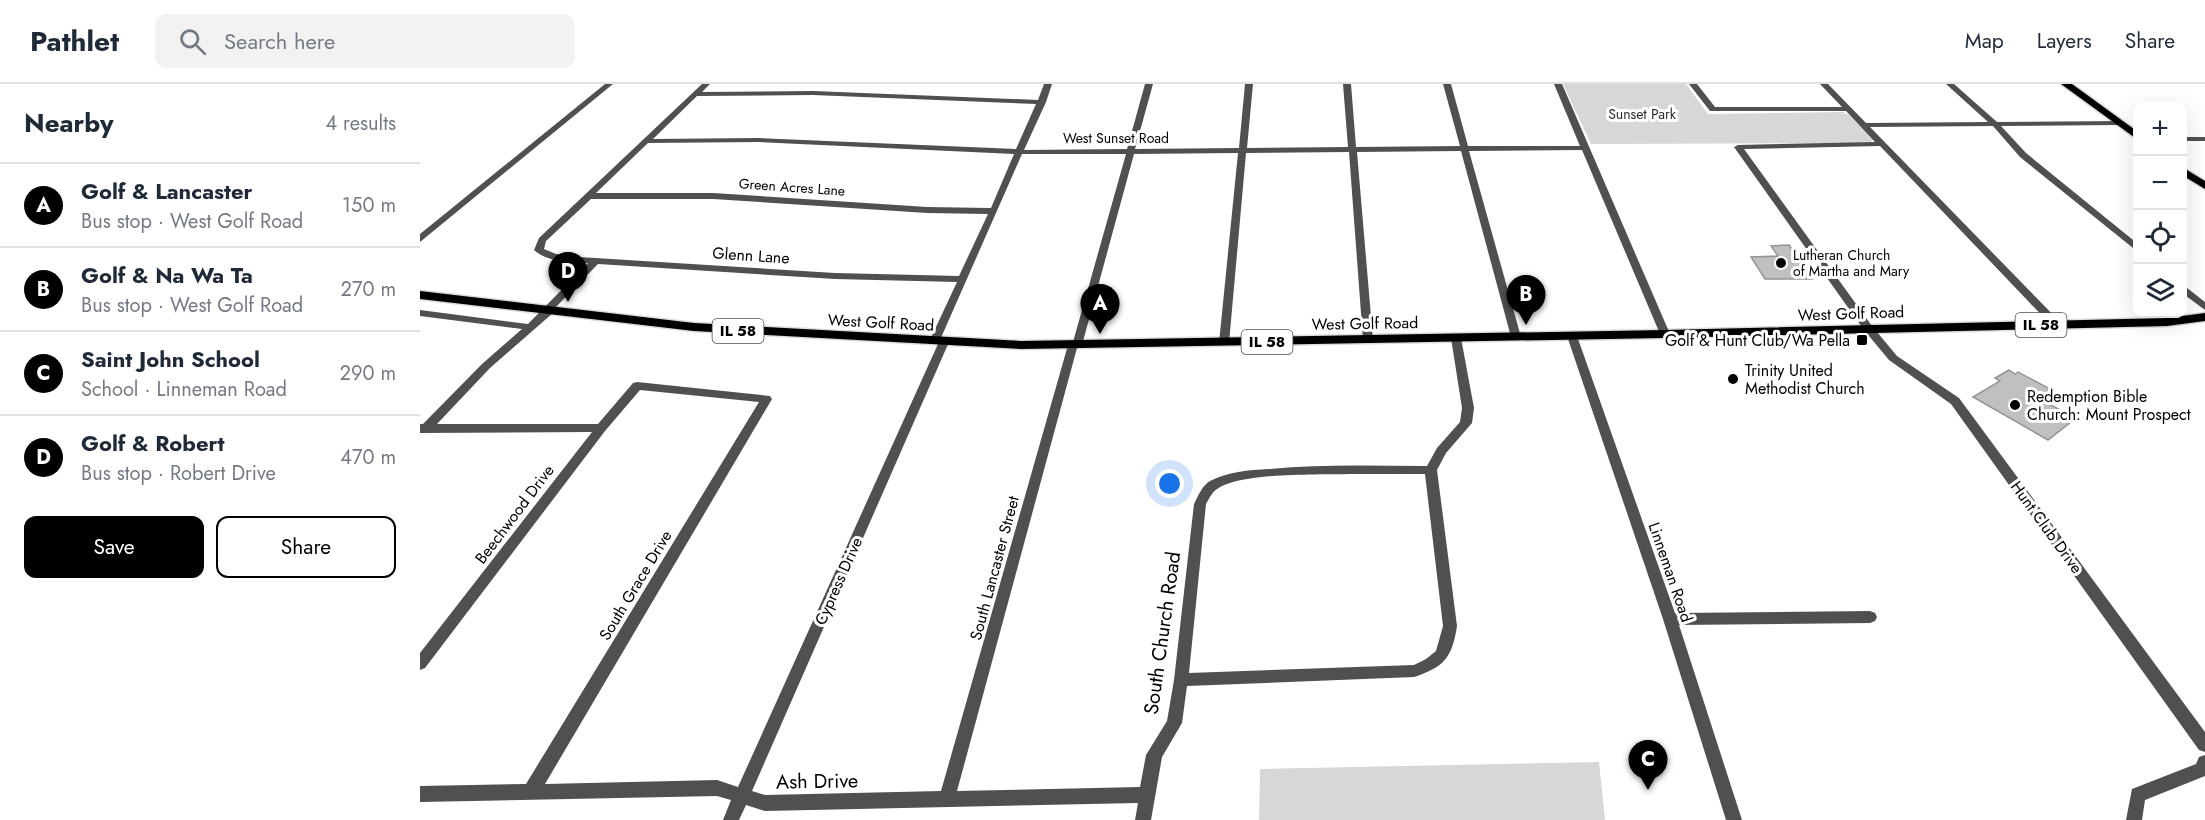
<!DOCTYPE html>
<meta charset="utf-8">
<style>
:root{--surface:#fff;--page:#f2f2f3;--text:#1f2937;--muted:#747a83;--line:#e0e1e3;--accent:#000}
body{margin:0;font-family:Jost,sans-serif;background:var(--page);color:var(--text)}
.controls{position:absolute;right:18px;top:18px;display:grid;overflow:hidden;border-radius:12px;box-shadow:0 6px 24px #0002}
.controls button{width:54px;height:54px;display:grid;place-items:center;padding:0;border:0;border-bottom:2px solid var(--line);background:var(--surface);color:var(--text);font:30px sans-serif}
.you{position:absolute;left:750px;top:400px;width:21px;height:21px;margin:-15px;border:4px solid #fff;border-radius:50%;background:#1a73e8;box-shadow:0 0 0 9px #1a73e833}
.badge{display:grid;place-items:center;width:39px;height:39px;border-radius:50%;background:var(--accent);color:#fff;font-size:20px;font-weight:700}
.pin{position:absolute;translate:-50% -50px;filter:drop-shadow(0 2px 3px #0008)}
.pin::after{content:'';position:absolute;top:32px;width:21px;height:18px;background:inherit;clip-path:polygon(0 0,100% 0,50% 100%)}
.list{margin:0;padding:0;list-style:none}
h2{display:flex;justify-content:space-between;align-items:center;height:78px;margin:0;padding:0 24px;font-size:26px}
h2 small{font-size:20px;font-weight:400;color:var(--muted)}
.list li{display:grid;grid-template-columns:39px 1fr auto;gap:18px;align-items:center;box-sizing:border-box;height:84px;padding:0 24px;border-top:2px solid var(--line)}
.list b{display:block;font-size:22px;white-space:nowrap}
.list p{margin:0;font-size:20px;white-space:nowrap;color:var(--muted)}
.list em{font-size:20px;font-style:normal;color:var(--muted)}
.actions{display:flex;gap:12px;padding:18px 24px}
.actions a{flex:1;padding:14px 0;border:2px solid var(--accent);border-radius:12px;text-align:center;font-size:21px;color:var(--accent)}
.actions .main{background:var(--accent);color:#fff}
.icon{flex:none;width:33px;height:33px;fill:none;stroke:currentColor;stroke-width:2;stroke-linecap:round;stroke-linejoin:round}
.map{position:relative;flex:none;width:1785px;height:736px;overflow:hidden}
header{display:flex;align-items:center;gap:36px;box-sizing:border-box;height:84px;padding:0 30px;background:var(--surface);border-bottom:2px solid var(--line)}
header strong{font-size:28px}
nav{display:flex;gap:33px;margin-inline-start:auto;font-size:21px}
.search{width:420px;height:54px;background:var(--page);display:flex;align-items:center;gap:15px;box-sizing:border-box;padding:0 21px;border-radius:12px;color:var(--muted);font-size:22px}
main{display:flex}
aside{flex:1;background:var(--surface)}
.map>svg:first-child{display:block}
.green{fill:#d7d7d7}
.building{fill:#c0c0c0;stroke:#949494;stroke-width:1.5}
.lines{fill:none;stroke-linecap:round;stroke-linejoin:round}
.primary-casing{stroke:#dbdbdb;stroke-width:3}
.minor{fill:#505050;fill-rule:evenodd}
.primary{fill:#000;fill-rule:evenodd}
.poi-dot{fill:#000;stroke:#fff;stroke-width:2}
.labels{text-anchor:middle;stroke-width:6;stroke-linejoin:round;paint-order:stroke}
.far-park-label{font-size:14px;fill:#2e2e2e;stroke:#fff}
.far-street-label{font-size:14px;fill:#000;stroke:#fff}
.far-poi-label{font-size:14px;fill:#000;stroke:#fff;text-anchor:start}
.shield{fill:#fff;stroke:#4c4c4c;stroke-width:1.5}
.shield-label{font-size:15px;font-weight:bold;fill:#000}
.street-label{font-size:16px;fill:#000;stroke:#fff}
.poi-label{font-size:16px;fill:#000;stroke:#fff;text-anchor:start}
.near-street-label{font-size:20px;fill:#000;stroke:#fff}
</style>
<header>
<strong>Pathlet</strong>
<div class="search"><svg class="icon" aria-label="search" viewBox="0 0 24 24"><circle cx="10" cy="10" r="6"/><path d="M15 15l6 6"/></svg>Search here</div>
<nav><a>Map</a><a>Layers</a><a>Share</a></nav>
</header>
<main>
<aside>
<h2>Nearby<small>4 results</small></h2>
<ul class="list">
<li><span class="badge">A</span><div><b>Golf &amp; Lancaster</b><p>Bus stop · West Golf Road</p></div><em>150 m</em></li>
<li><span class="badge">B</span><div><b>Golf &amp; Na Wa Ta</b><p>Bus stop · West Golf Road</p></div><em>270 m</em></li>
<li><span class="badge">C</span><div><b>Saint John School</b><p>School · Linneman Road</p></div><em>290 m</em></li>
<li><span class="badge">D</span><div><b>Golf &amp; Robert</b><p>Bus stop · Robert Drive</p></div><em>470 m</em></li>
</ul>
<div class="actions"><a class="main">Save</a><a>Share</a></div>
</aside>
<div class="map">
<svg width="1785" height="736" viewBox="0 0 1785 736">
<rect width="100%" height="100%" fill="#fff"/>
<!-- green -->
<g class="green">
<path d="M1143 0H1266L1288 30 1423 28 1429 31 1453 56 1449 59 1171 60Z"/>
<path d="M1179 678 1185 736H839L840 685Z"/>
</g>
<!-- building -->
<g class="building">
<path d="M1369 161 1392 195H1345L1331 173 1358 172 1351 162Z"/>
<path d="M1589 286 1595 290 1598 288 1630 305 1626 308 1632 311 1624 317 1647 330 1643 332 1652 337 1628 356 1553 313 1580 297 1575 294Z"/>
</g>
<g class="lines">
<!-- primary casing -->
<g class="primary-casing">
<g id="primary">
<path d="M1641 0H1652L1718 48V56Z"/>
<path d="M1762 83 1785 97V105L1762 91Z"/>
<path d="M0 207 274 239 601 257 1245 246 1747 234 1785 229V237L1747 242 1245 254 601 265 274 247 0 215Z"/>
</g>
</g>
<!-- minor -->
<g class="minor">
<path d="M185 0H193L0 158V150Z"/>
<path d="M282 0H290L282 8 393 7 618 16 624 0H632L626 18 604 66 707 65 725 0H733L715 65 819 64 825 0H833L827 64 928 63 923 0H931L936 63 1040 62 1023 0H1031L1048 62H1160L1134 0H1142L1250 250 1245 253 1240 250 1162 66 1049 67 1101 253 1096 256 1091 253 1041 67 937 68 953 256 948 259 943 256 929 68 826 69 809 259 808 261H800L799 259 818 69 714 70 662 261 657 264 537 707 720 703 726 671 747 637 754 596 774 420C778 412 782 402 790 397 807 388 829 386 849 385 901 380 954 382 1007 382L1017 364 1040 338 1042 324 1031 254 1036 251 1041 254 1054 324 1052 339 1026 369 1017 386 1037 542C1032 574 1024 583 994 593L767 602 762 639 742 673 731 736H715L718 719 345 727 326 721 319 736H303L311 716 297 712 0 718V702L106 700 339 318 220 306 185 347 5 584 0 586V569L172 348 0 349V340H3L62 280 102 245 0 232V226L108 240 168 179C150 178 127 178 114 166L119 154ZM393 11 616 20 596 65 339 54 233 55 277 12ZM339 58 594 70 571 124 507 123 293 109H176L228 59ZM602 70H706L653 258 648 261 521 707 345 711 332 707 529 258 528 256H520ZM171 115H293L507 129 568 130 539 192 415 189 159 173 136 170 124 165 126 157ZM178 180 415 195 537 198 509 258 510 260H518L318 703 297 696 125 700 352 315 350 312 217 298 213 299 178 340H17L70 284 133 229V226ZM931 390H1005L1023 542 1016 567 1006 575 994 581 769 589 786 420C789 415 792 408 797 405 821 388 900 391 931 390Z"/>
<path d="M1269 0H1277L1295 23H1422L1400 0H1408L1446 39 1568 38 1526 0H1534L1577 38 1701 37 1702 39 1698 41 1581 42 1606 69 1718 160V168L1600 73 1573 42 1450 43 1640 238 1641 240 1640 242H1632L1460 62 1324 65 1452 242 1477 272 1539 314 1785 648V668L1779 666 1531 320 1469 276 1444 246 1314 63 1318 61 1455 58 1426 27H1290Z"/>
<rect x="1762" y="53" width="23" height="4"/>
<path d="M1762 200 1785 218V226L1762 209Z"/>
<path d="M1152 249 1157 252 1255 529 1450 527 1455 529 1457 533 1455 537 1450 539 1259 541 1322 736H1306L1243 535 1147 252Z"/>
<path d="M1785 671V692L1725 716 1722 736H1706L1712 705 1776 680 1779 673Z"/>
</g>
<!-- primary -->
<use href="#primary" class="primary"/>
</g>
<!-- markers -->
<g class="poi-dot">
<circle cx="1361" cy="179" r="6"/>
<rect x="1436" y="250" width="12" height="12" rx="3"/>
<circle cx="1313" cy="295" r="6"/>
<circle cx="1595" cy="321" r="6"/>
</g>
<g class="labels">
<!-- far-park labels -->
<g class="far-park-label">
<text x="1222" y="35">Sunset Park</text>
</g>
<!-- far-street labels -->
<g class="far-street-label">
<text x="696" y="59">West Sunset Road</text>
<text transform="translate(372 103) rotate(4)" y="5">Green Acres Lane</text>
</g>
<!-- far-poi labels -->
<g class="far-poi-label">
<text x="1373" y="176">Lutheran Church<tspan x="1373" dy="16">of Martha and Mary</tspan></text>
</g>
<!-- shield labels -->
<g class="shield">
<rect x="1595.5" y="229" width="51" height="24" rx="4.5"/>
<rect x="292.5" y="235" width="51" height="24" rx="4.5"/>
<rect x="821.5" y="246" width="51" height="24" rx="4.5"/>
</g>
<g class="shield-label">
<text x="1621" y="246">IL 58</text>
<text x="318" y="252">IL 58</text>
<text x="847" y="263">IL 58</text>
</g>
<!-- street labels -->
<g class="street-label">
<text transform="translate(331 171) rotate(4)" y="6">Glenn Lane</text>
<text transform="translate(1431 229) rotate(-2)" y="6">West Golf Road</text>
<text transform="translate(461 238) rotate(3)" y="6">West Golf Road</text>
<text transform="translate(945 239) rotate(-1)" y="6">West Golf Road</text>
<text transform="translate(94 430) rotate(-53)" y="6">Beechwood Drive</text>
<text transform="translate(1627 443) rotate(54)" y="6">Hunt Club Drive</text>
<text transform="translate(574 484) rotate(-75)" y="6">South Lancaster Street</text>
<text transform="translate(1251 488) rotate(71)" y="6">Linneman Road</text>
<text transform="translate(418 497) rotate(-66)" y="6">Cypress Drive</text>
<text transform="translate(215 501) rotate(-59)" y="6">South Grace Drive</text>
</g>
<!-- poi labels -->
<g class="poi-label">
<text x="1430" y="262" text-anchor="end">Golf &amp; Hunt Club/Wa Pella</text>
<text x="1325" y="292">Trinity United<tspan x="1325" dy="18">Methodist Church</tspan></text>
<text x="1607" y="318">Redemption Bible<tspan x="1607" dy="18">Church: Mount Prospect</tspan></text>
</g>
<!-- near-street labels -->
<g class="near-street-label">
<text transform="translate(742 549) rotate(-82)" y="7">South Church Road</text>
<text transform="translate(397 697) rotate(-1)" y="7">Ash Drive</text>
</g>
</g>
</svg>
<div class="controls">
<button>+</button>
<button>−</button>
<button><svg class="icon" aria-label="locate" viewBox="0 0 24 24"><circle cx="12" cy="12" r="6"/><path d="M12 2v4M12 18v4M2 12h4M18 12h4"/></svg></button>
<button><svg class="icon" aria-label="layers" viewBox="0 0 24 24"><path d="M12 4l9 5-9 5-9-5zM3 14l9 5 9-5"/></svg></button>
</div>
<div class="you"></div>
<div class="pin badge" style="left:680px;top:250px">A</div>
<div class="pin badge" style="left:1106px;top:241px">B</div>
<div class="pin badge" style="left:1228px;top:706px">C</div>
<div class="pin badge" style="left:148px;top:218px">D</div>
</div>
</main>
